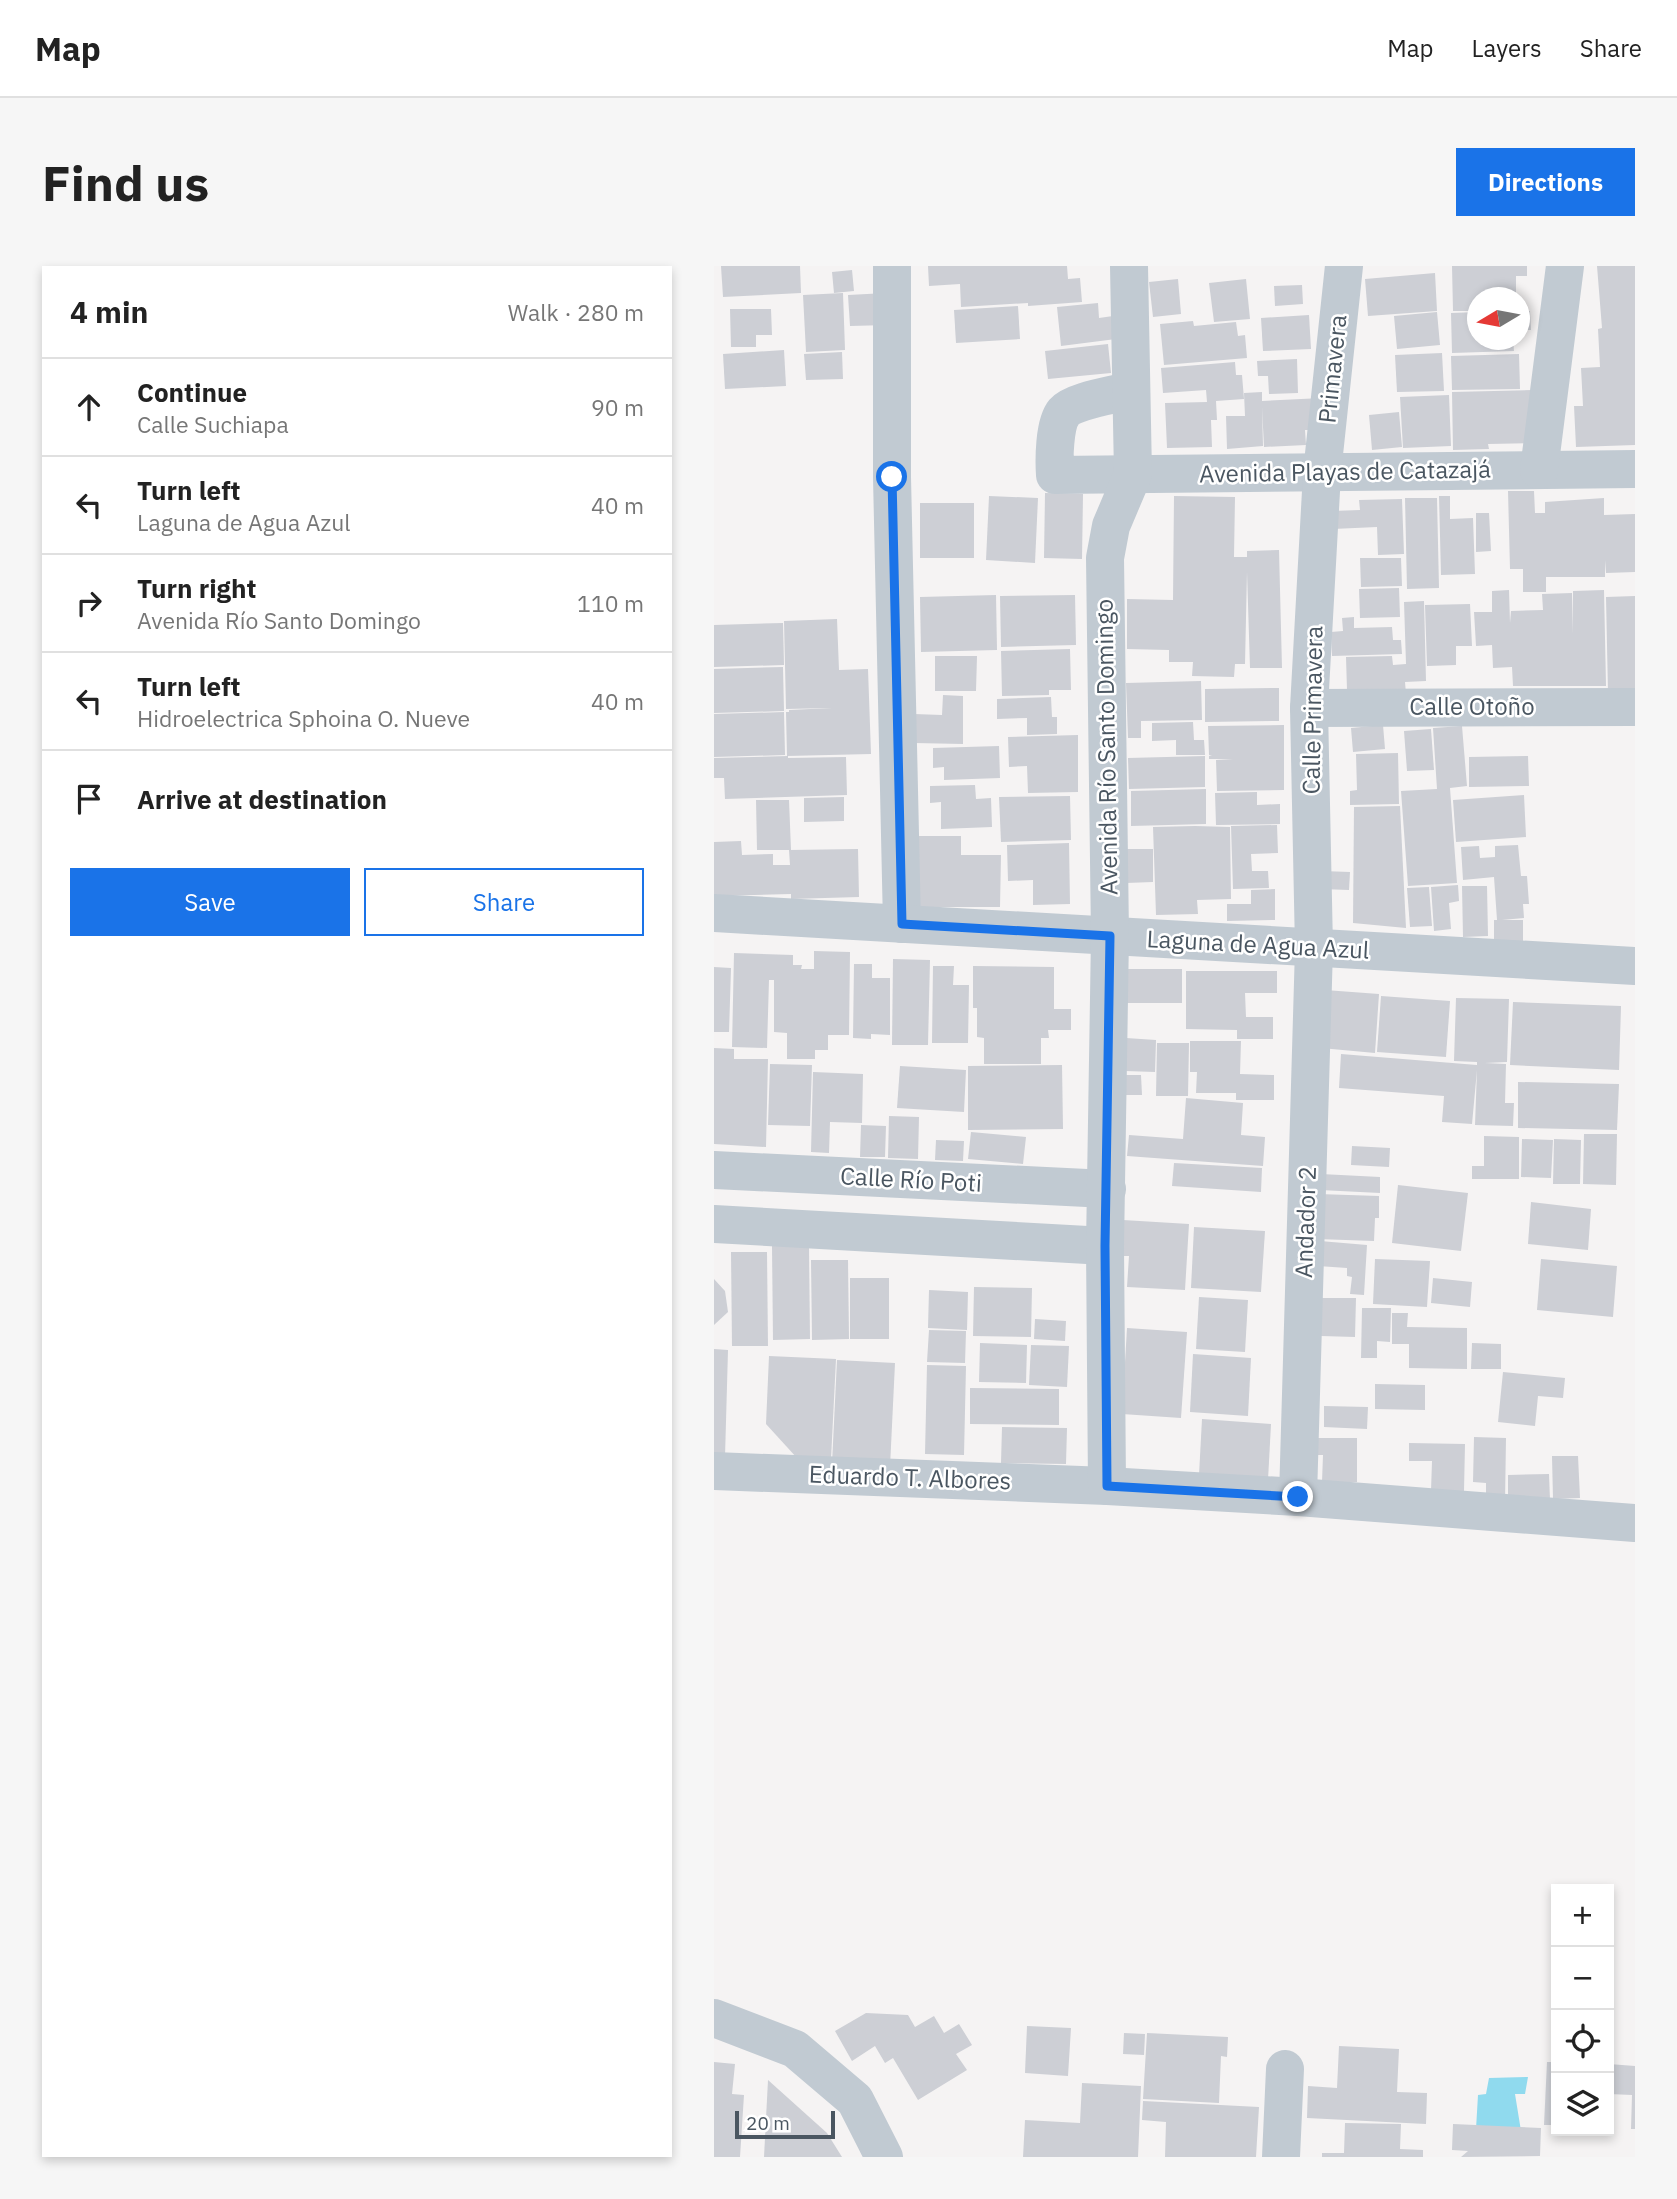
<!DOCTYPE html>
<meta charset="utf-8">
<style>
:root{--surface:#fff;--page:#f6f6f6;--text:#222;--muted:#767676;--line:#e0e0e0;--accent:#1a73e8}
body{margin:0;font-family:"IBM Plex Sans",sans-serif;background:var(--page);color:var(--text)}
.controls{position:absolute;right:21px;bottom:21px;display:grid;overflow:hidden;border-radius:0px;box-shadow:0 4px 10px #0003}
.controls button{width:63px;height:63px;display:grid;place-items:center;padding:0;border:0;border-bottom:2px solid var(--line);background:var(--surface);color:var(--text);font:35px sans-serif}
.compass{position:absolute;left:753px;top:21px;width:63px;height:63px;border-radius:50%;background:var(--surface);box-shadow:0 4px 10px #0003;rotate:260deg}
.scale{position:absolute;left:21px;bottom:18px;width:100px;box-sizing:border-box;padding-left:7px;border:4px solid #4a5661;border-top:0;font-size:19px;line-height:24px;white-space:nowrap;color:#4a5661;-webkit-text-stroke:5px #fff;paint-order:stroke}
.stop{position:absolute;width:21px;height:21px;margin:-16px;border:5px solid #1a73e8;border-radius:50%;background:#fff}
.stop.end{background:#1a73e8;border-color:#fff;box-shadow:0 2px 7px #0008}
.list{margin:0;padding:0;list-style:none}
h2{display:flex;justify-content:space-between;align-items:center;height:91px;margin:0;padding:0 28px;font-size:30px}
h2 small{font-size:23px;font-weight:400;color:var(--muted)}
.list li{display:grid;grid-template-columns:46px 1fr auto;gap:21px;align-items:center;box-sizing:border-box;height:98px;padding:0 28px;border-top:2px solid var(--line)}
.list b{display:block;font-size:26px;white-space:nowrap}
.list p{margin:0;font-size:23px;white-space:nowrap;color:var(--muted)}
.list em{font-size:23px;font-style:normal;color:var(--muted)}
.actions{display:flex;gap:14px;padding:21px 28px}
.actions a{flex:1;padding:16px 0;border:2px solid var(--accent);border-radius:0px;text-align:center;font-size:24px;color:var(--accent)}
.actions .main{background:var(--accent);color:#fff}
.icon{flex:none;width:38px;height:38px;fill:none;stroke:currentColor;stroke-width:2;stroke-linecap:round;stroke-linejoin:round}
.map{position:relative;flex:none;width:921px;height:1891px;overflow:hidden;border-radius:0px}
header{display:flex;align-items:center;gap:42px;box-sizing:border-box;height:98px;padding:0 35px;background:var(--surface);border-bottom:2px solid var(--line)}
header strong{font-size:33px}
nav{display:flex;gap:38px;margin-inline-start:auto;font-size:24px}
.intro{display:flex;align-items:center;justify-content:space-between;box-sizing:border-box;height:168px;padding:0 42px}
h1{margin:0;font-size:49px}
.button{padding:18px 32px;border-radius:0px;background:var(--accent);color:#fff;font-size:24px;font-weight:700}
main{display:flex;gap:42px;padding:0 42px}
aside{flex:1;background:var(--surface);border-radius:0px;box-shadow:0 4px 10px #0003}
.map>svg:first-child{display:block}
.water{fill:#90daee}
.building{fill:#cdcfd5}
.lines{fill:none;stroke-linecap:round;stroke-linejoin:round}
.minor{stroke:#c1cad2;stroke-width:38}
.route{stroke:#1a73e8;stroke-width:9}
.labels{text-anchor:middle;stroke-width:5;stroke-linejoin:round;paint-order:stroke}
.street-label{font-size:24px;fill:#4a5661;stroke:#fff}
</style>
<header>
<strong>Map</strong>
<nav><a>Map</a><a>Layers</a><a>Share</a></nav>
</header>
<div class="intro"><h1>Find us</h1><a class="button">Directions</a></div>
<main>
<aside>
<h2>4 min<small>Walk · 280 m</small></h2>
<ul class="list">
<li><svg class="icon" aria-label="ahead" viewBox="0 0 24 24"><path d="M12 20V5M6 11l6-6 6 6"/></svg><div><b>Continue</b><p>Calle Suchiapa</p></div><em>90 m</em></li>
<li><svg class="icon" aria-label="left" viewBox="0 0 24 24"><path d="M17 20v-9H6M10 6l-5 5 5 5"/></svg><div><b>Turn left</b><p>Laguna de Agua Azul</p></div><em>40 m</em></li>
<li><svg class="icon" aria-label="right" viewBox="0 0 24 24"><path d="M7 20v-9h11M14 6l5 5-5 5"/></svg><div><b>Turn right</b><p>Avenida Río Santo Domingo</p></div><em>110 m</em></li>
<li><svg class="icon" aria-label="left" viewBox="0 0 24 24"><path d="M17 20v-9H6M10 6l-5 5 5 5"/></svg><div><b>Turn left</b><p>Hidroelectrica Sphoina O. Nueve</p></div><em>40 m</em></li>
<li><svg class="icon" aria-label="arrive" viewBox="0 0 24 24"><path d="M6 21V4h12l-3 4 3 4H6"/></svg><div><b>Arrive at destination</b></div></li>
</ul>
<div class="actions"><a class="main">Save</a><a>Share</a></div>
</aside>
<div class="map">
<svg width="921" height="1891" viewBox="0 0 921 1891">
<rect width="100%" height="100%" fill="#f5f3f3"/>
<!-- water -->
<path class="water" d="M814 1811 811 1828H801L807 1865 762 1863 764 1829 772 1828 775 1812Z"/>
<!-- building -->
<g class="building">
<path d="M7 0H86L87 27 9 31Z"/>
<path d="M214 0H353L354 13 366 12 368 36 314 40V37L247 41 246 18 215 20Z"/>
<path d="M738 0H813V10H802V32H764V45H739Z"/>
<path d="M883 0H921V179L862 181 860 140H869L867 102 886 101 884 63 888 62Z"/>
<path d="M138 4 140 25 120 27 118 6Z"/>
<path d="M721 7 723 45 654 50 651 13Z"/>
<path d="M464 13 467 48 439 51 435 16Z"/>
<path d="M532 13 536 53 500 56 495 17Z"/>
<path d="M588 19 589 38 561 40 560 20Z"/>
<path d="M129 27 131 84 92 86 89 29Z"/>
<path d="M172 27 174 59 136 60 134 29Z"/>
<path d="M384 37 385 52 399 50 402 73 347 80 343 41Z"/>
<path d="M304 40 306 73 242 77 240 44Z"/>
<path d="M16 43H57L58 69H42V81H17Z"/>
<path d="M806 45H816L817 64H806Z"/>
<path d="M723 46 726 79 683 83 680 50Z"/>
<path d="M764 46V74H799L800 85 738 87 737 47Z"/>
<path d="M595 49 597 83 549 85 547 52Z"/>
<path d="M479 55 480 60 522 56 524 70 531 69 533 92 450 99 446 58Z"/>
<path d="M394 78 397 107 334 113 331 85Z"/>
<path d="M70 84 72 120 11 123 9 88Z"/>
<path d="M128 86 129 113 92 114 90 88Z"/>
<path d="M728 87 730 125 683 126 681 89Z"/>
<path d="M805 88 806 123 738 124 737 90Z"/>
<path d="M583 93 584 127 555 128 554 110H544L543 95Z"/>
<path d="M521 96 522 109H528L530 133 502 135 503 154H497L498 181 453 182 451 137 493 136 492 124 449 127 447 102Z"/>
<path d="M817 124 819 177 774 178 775 183 739 184 738 126Z"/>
<path d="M548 126V135L608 132 609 164H591L592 179 550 181 548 141 549 180 513 183 512 150H531L530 127Z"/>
<path d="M735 129 737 180 689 182 686 131Z"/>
<path d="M685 146 688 181 658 184 655 149Z"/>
<path d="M794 225H820L821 247H831V279V236L890 232V249L921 248V306L892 307 891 294V311H832V326H809V303H796Z"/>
<path d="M331 227 369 228 368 293 330 292Z"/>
<path d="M275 230 324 232 321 297 272 294Z"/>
<path d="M460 230 521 231 520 291H533V285L565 284 568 402H536L533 306 531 398H521L520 411 478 410 479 396H455V384L413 383V333L459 334Z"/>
<path d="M725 230H736V253L759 252 761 308 727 309Z"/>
<path d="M691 232H723L725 322 693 323Z"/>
<path d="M688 233 690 288 664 289 663 261 619 263 618 245 646 244 645 234Z"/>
<rect x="206" y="237" width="54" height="55"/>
<path d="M762 247H775L777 285 762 286Z"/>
<path d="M646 292H687L688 320 647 321Z"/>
<path d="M685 322 686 351 646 352 645 323Z"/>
<path d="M795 324 796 357 797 345 829 344 828 328 858 327 859 368V325L890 324 892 420H799L798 401 779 402 778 379 762 380 760 346H778V325Z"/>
<path d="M282 329 283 384 207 386 206 331Z"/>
<path d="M361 329 362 379 287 381 286 330Z"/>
<path d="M921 330V427H894L892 331Z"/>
<path d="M710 335 712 415 691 416 692 428 633 424 632 391 678 390 679 399 692 398 690 336Z"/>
<path d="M756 338 758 380H742V399L713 400 711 339Z"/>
<path d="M640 351V362L678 361 679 374H687L688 388 618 390 617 366 629 365 628 352Z"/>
<path d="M123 353 125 404 154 403 157 488 73 490 72 446H75V444L118 442 72 443 70 355Z"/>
<path d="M69 357 70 399 0 401V359Z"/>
<path d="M356 383 357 424H335V429L288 430 287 385Z"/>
<path d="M221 390H263L262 425H221Z"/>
<path d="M69 401 70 445 0 447V403Z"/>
<path d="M487 415 488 454 427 455V472H414L412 417Z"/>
<path d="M565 422V455L491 456V423Z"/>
<path d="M229 429 249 430V478L200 477V448L228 449Z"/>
<path d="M337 431 338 451H343V468L313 469V452L283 453V433Z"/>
<path d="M70 446 71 489 0 491V448Z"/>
<path d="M479 456 480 474H490L491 489H462V474L438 475V457Z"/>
<path d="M570 459V524L503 525 502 494 519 493H495V490L498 489H495L494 460Z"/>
<path d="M669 459 671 483 639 486 637 462Z"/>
<path d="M748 460 753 520 736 522 743 617 694 620 687 525 723 523 719 462Z"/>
<path d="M717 463 720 504 693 505 690 465Z"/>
<path d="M364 469V526L314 527 313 500 295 501 294 471Z"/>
<path d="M285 480 286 512 230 514V501L219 502V482Z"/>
<path d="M684 487 685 538 636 539V525L643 524 642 488Z"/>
<path d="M74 490V492L132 491 133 529 11 533 10 512H0V492Z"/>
<path d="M491 490V521L415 523 414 492Z"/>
<path d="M814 490 815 520 755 521V491Z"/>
<path d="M261 519 262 533 277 532 278 561 227 563V536L216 537V520Z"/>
<path d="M492 523V558L417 560V525Z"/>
<path d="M543 526V539L566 538V558L502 559 501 527Z"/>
<path d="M810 529 812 571 742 576 739 534Z"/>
<path d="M356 530 357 574 287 576 285 531Z"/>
<path d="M130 531V555L90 556V532Z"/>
<path d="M42 534H75L77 584H43Z"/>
<path d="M686 540 692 662 639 657 640 541Z"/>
<path d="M563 559 564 587 537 588 538 605H554L555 622 519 623 517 560Z"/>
<path d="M481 560 516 561 517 633 483 634 484 648 442 649 439 561Z"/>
<path d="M199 570H247V589H287L286 641H199Z"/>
<path d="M27 575 28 589 59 588V599H76L75 584 144 583 145 631 77 633V628L0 630V576Z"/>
<path d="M355 577 356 638 319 639V614L294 615 293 579Z"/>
<path d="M804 579 807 610H813L815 638H809L810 652 788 654H809V676L780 675V654H783L780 611 749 614 747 581 765 580 766 592 781 591V580Z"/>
<path d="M411 583H439V616L412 617Z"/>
<path d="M608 605 636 606 635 624 607 623Z"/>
<path d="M744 619 745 635 735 637 737 663 720 665 717 621Z"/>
<path d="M748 620H773L774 670 749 671Z"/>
<path d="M715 621 718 660 696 661 693 622Z"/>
<path d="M561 623V654L513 655V638H537V624Z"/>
<path d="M100 685 136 686 135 769H114V784H101V793H73V767L60 766V714H55L53 782 18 781 20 687 79 689V699H88L87 703H100Z"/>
<path d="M179 693 216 694 214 779H178Z"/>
<path d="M140 698H158V712H176V769L157 768V773L139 772Z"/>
<path d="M219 700H240L239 719H255L254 777H218Z"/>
<path d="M259 700 340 701V743H357V764H334L335 772H327V798H270V772L263 771V742H259Z"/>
<path d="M0 701 17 702 15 766H0Z"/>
<rect x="412" y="703" width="56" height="34"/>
<path d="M472 705H563V727H531L532 751H559V773H523V764L472 763Z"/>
<path d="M611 724 665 728 661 787 607 782Z"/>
<path d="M667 730 736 735 732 791 663 786Z"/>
<path d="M742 732 795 733 793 796 771 797 792 798 791 837H800L799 860 761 859 763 804 758 858 728 856 730 830 625 822 627 788 763 799V796L740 795Z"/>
<path d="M799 736 907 740 905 804 796 799Z"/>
<path d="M412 772 442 774 441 806 411 805Z"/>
<path d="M476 775H527L526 808 560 809V834H522V827H482L483 806H476Z"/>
<path d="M443 777H475L474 830H442Z"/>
<path d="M0 782 20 783V793H54L52 881 0 878Z"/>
<path d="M56 798 98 799 96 860 54 859Z"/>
<path d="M348 799 349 863 254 864V800Z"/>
<path d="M186 800 252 804 250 846 183 842Z"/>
<path d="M99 806 149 808 148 857 116 856 115 887 97 886Z"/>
<path d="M412 809H427L428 829H412Z"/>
<path d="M804 816 905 818 903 864 804 862Z"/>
<path d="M472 832 529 837 527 869 551 871 549 900 413 890 415 869 469 873Z"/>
<path d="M175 850 205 851 204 893 174 892Z"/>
<path d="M147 859 172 860 171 891H146Z"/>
<path d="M257 866 312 871 309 898 254 893Z"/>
<path d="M870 868H903L902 919 869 918Z"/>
<path d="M770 870 805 871V913H758V900H770Z"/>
<path d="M808 873 839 874 837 912 807 911Z"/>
<path d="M840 873 867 874 866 918H839Z"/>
<path d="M222 874 250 875 249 895 221 894Z"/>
<path d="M638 880 676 882 675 901 637 899Z"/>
<path d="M460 897 548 902 547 926 458 920Z"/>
<path d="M607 908 666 911V927L606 924Z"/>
<path d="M684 919 754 927 747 985 678 977Z"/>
<path d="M604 928 665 930V952H661L660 975 603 973Z"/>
<path d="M817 936 877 943 874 984 814 978Z"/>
<path d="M409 954 475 958 471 1024 413 1021 415 990H407Z"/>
<path d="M480 961 551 965 547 1026 477 1022Z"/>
<path d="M606 975 653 979 650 1029 636 1028 638 1011 633 1010V1002L604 1000Z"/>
<path d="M58 980H95L96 1073 59 1074Z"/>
<path d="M17 986H53L54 1080H18Z"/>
<path d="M661 993 716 995 713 1041 659 1038Z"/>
<path d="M827 993 903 1000 899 1051 823 1044Z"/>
<path d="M97 994H134L135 1073 98 1074Z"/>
<rect x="136" y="1012" width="39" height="61"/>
<path d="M719 1012 758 1016 756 1041 717 1037Z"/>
<path d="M0 1013 11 1025 14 1046 0 1059Z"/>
<path d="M260 1021 318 1022 317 1071 259 1070Z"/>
<path d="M215 1024 254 1026 253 1064 214 1062Z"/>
<path d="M485 1031 534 1034 531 1086 482 1083Z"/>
<path d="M607 1032H642L641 1071 607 1070Z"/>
<path d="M648 1042H677L676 1076 663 1075V1092H647Z"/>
<path d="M678 1047H694L693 1061 753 1062V1103L695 1102V1078H678Z"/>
<path d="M321 1053 352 1055 351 1075 320 1073Z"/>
<path d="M413 1062 473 1066 467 1152 408 1148Z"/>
<path d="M215 1064 252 1065 251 1097 213 1096Z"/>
<path d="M266 1077 313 1079 312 1117 265 1116Z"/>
<path d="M758 1077 787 1078V1103H757Z"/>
<path d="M317 1079 355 1080 353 1121 315 1119Z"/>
<path d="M0 1083 14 1084 11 1191H0Z"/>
<path d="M479 1088 537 1092 534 1150 476 1146Z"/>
<path d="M55 1090 122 1093 117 1193 83 1192 52 1158Z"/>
<path d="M123 1094 181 1097 176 1201 118 1198Z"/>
<path d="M213 1099 252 1100 250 1189 211 1188Z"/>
<path d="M789 1106 851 1112 849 1132 824 1130 821 1160 784 1156Z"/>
<path d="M661 1118 711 1119V1144L661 1143Z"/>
<path d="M256 1122 345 1123V1159L256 1158Z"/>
<path d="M610 1140 654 1141 653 1163 610 1161Z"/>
<path d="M488 1153 557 1158 554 1214 485 1209Z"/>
<path d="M288 1161 353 1162 352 1198 287 1197Z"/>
<path d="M760 1171 792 1172 791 1237 772 1236V1217L759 1216Z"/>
<path d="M604 1172H643V1216H608L609 1189H604Z"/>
<path d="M695 1177 751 1178 750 1225H717L718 1195H695Z"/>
<path d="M838 1190H864L866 1232 839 1233Z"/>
<path d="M835 1208 836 1234 794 1235V1209Z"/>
<path d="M152 1747 194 1749 201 1761 220 1750 230 1767 245 1758 258 1779 242 1788 253 1804 204 1834 179 1792 171 1797 161 1780 138 1795 121 1765Z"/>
<path d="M313 1760 357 1762 354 1810 311 1807Z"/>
<path d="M410 1767 431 1768 430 1789 409 1788Z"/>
<path d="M433 1767 514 1771 513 1791 507 1790 505 1837 429 1833Z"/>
<path d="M625 1780 685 1783 683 1826 713 1827 712 1858 593 1852 594 1820 623 1822Z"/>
<path d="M0 1796 21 1798 18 1828 30 1829 26 1891H0Z"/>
<path d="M833 1796H842V1859H830Z"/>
<path d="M895 1798 921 1800V1863H917L918 1829 895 1828Z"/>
<path d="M54 1814 113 1867 128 1891H50Z"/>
<path d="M368 1817 427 1820 424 1891H309L311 1854 366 1857Z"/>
<path d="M429 1835 545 1841 542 1891H451L452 1856 428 1854Z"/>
<path d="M631 1857 687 1858 686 1883 709 1884V1891H608V1887H630Z"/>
<path d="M739 1858 827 1862 826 1890 747 1891 754 1885 738 1884Z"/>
</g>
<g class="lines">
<!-- minor -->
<g class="minor">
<path d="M178 0V211L188 658"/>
<path d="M417 124C402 129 361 134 350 146 340 158 340 194 341 209L921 203"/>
<path d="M825 204 851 0"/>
<path d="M595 442 921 441"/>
<path d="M0 647 921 700"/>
<path d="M0 904 393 923"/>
<path d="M0 958 391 980"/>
<path d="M0 1205 393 1220 584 1231 921 1257"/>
<path d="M393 1220 391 980 396 670 391 292 397 260 419 208 415 0"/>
<path d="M584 1231 600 682 595 442 608 207 630 0"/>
<path d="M0 1752 81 1783 141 1834 170 1891"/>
<path d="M567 1891 571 1803"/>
</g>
</g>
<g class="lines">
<!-- route -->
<path class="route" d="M178 211 188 658 396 670 391 980 393 1220 584 1231"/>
</g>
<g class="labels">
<!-- street labels -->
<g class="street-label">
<text transform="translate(619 103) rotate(-84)" y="8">Primavera</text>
<text transform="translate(631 206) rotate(-1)" y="8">Avenida Playas de Catazajá</text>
<text x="758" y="449">Calle Otoño</text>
<text transform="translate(599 444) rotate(-89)" y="8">Calle Primavera</text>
<text transform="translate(393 481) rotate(-91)" y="8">Avenida Río Santo Domingo</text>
<text transform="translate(544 679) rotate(3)" y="8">Laguna de Agua Azul</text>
<text transform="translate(197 914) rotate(3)" y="8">Calle Río Poti</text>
<text transform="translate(592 956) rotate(-88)" y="8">Andador 2</text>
<text transform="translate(196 1212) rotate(2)" y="8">Eduardo T. Albores</text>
</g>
</g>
</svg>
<div class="controls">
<button>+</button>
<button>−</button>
<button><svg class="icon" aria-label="locate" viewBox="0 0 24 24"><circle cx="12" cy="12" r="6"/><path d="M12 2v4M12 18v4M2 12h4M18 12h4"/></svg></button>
<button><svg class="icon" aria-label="layers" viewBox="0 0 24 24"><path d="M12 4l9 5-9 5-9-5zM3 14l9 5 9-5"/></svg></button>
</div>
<svg class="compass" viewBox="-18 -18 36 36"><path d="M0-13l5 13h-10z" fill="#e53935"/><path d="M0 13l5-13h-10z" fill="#767676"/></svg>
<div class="scale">20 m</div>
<div class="stop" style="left:178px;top:211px"></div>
<div class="stop end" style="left:584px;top:1231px"></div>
</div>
</main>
